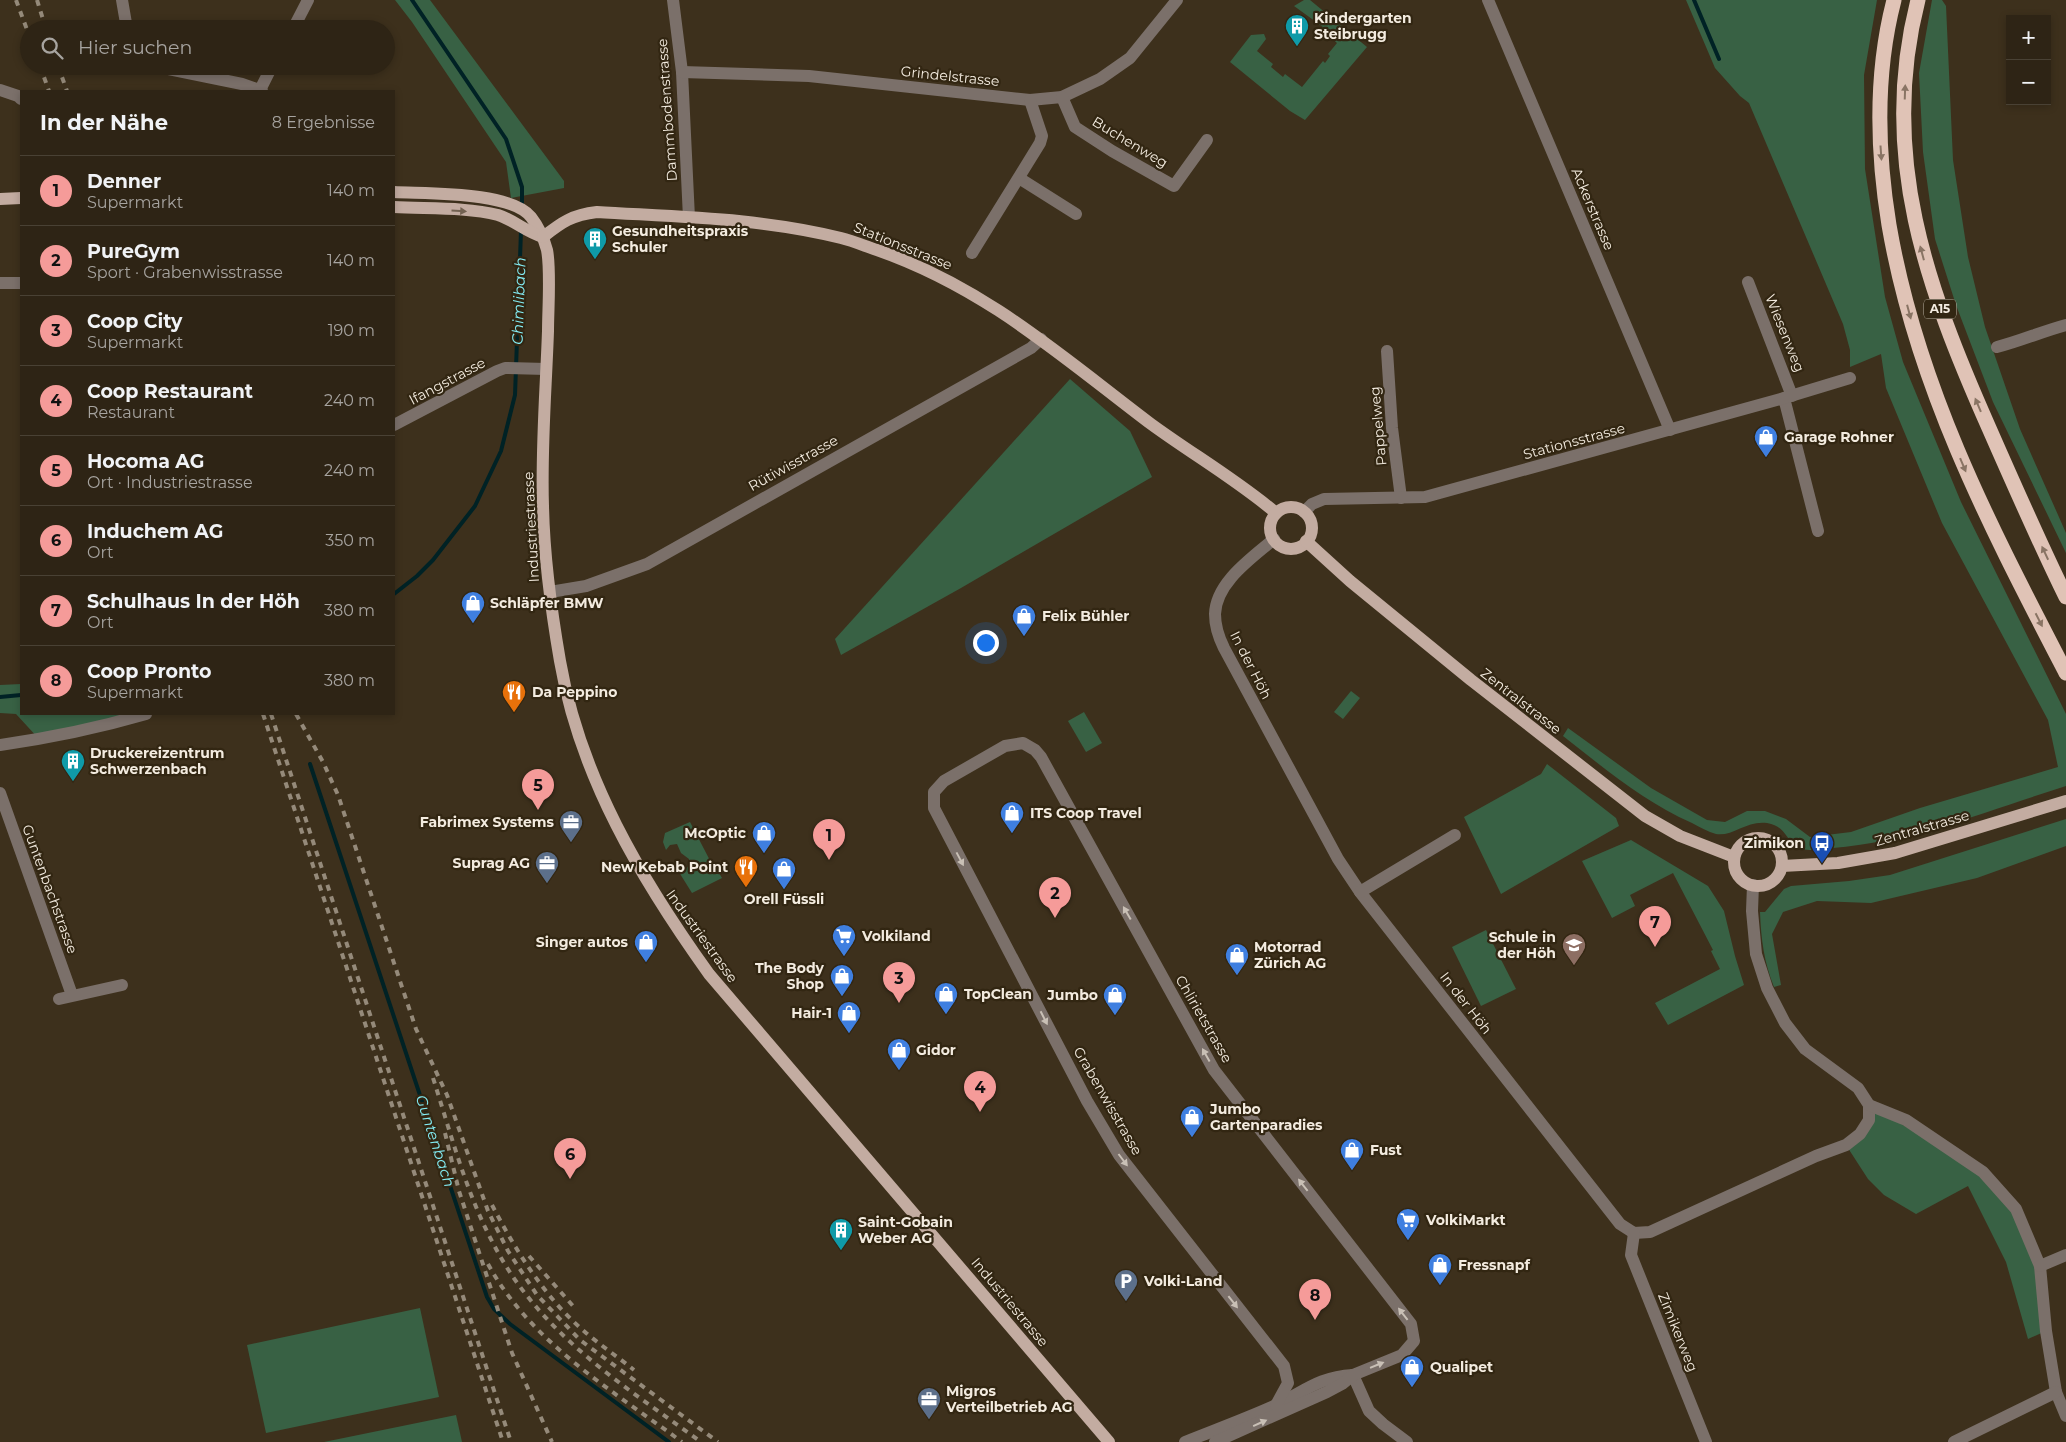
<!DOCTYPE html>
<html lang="de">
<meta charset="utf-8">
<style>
:root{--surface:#2e2415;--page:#3a3022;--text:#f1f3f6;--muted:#a7a4a0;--line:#494134;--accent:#f59b99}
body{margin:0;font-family:Montserrat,sans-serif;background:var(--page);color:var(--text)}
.controls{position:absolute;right:15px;top:15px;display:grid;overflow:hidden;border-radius:0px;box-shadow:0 2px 8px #0003}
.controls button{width:45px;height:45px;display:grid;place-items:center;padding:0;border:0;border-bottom:1px solid var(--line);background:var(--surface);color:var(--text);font:25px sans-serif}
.you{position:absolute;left:985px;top:642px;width:18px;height:18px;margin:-12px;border:4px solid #fff;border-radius:50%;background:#1a73e8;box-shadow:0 0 0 8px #1a73e833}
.badge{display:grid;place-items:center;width:32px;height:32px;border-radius:50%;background:var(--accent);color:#111;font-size:16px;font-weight:700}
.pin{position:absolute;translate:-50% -41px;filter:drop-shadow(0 1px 2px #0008)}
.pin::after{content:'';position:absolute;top:26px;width:18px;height:15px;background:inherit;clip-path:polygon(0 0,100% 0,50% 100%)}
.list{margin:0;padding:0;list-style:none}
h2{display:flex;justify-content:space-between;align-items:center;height:65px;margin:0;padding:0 20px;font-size:21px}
h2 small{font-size:16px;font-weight:400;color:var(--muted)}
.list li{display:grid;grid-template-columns:32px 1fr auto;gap:15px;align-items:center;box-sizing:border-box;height:70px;padding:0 20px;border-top:1px solid var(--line)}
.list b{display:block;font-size:19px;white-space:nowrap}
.list p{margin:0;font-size:16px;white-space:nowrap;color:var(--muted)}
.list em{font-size:16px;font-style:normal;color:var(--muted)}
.icon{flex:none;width:28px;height:28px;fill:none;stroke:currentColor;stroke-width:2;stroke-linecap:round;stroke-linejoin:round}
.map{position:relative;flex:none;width:2066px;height:1442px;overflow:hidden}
.search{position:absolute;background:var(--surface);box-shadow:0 2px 8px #0003;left:20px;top:20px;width:375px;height:55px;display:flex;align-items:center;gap:12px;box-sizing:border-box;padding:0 18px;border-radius:28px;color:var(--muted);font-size:19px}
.panel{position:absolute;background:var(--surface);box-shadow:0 2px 8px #0003;left:20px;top:90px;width:375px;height:625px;border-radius:0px}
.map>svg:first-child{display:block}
.green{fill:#386144}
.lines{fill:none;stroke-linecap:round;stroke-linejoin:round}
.stream{stroke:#002225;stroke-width:4}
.minor{stroke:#7b706a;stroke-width:12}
.major{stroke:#c3aca1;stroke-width:12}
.highway{stroke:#e0c3b6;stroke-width:15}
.rail{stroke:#958a7a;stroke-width:4;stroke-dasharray:6 6;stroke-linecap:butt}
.oneway{fill:#897464}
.oneway2{fill:#736252}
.oneway3{fill:#c9c0b6}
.labels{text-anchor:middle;stroke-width:4.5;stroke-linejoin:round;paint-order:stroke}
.shield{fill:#322612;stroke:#b9b0a2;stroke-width:1}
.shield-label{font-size:12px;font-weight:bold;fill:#f3ebdf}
.poi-label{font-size:14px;font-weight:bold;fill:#f3ebdf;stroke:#322612;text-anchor:start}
.street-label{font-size:14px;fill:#f3ebdf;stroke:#322612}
.water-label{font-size:15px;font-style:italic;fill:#84eef6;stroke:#322612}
</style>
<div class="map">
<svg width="2066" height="1442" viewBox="0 0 2066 1442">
<rect width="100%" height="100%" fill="#3d301c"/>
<!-- green -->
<g class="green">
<path d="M395 0H430L564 181V188L511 198 506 162 412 22Z"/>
<path d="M1304 0H1310L1367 47 1305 120 1290 111 1230 62 1251 35 1264 34 1266 39 1257 51 1273 64 1271 67 1283 77 1285 74 1302 87 1323 61 1325 63 1330 56 1328 54 1337 43 1321 29 1323 27 1294 6Z"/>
<path d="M1686 0H1877L1864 75 1865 169 1885 297 1903 362 1961 502 2066 714V786C1990 810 1913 841 1833 848L1832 845 1822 846V850C1814 850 1803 851 1796 846 1785 838 1785 826 1767 823 1747 820 1732 837 1716 834 1708 832 1700 827 1692 823 1644 802 1604 768 1563 736L1568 728 1651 788 1707 820 1725 822 1747 811H1765L1786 819 1810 837 1851 832 1920 808 2058 767 2048 720 1942 523 1886 388 1881 354 1850 367V350L1843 324 1749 103 1740 96 1715 68Z"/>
<path d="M1932 0H1942L1946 6 1953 160 1968 257 1985 327 2020 429 2066 533V553L1993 402 1956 305 1935 239 1923 152 1919 73Z"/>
<path d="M1070 379 1130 431 1152 477 961 588 841 655 835 639Z"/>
<path d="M21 684V714H146L39 739 16 714 0 713V685Z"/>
<path d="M1351 691 1360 698 1343 719 1334 712Z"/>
<path d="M1084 712 1102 743 1086 752 1068 721Z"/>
<path d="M1547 764 1616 818 1619 826 1501 894 1464 817 1541 774Z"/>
<path d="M2066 819V846L1977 878 1871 903 1817 901 1783 912 1772 934 1781 985 1774 987C1764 962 1761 939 1760 912H1765L1784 889 1791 886 1849 881 1890 875Z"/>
<path d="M690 822 717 874 719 873 722 878 692 893 677 869 681 871 685 870 689 865V859L681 853 677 844 670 845 666 850 663 842 665 833Z"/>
<path d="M1631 840 1708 886 1724 911 1735 956 1744 985 1668 1025 1655 1003 1720 969 1711 951 1713 950 1673 873 1630 895 1635 906 1612 918 1582 861Z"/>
<path d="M1486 930 1516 989 1481 1006 1452 947Z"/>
<path d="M1869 1105 1983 1172 2016 1209 2040 1266 2046 1331 2028 1339 2006 1262 1968 1186 1916 1214 1884 1195 1868 1179 1846 1145 1860 1134Z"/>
<path d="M420 1308 439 1397 266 1433 247 1345Z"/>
<path d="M456 1415 462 1442H324Z"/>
</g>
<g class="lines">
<!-- stream -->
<g class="stream">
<path d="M412 0 506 139 522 187V206"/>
<path d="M1694 0 1719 59"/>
<path d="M394 594 417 576 433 560 475 506 501 451 515 395 521 231"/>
<path d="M0 697 21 695"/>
<path d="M310 764 487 1297 494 1309 510 1324 669 1442"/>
</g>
<!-- minor -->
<g class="minor">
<path d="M122 0 127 29"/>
<path d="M673 0 682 72 689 218"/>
<path d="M1488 0 1670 430"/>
<path d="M293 29 308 0"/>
<path d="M154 66 242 84 262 91"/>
<path d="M682 72 809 76 1030 100 1062 97 1100 79 1130 58 1177 0"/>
<path d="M0 90 18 96 21 99"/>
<path d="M260 90 272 66"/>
<path d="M1062 97 1075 127 1112 151 1174 186 1207 140"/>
<path d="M1019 178 1076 214"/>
<path d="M972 253 1040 143 1042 136 1030 100"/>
<path d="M1748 282 1792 396"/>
<path d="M0 283H21"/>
<path d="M1997 347C2021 341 2043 331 2066 325"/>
<path d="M1387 351 1392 428 1401 498"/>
<path d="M1784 398 1818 531"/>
<path d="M394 425 497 371 505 368 546 369"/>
<path d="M1304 512 1312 504 1324 499 1425 497 1784 398 1850 378"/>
<path d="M1274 539C1252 558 1216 582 1215 614 1215 626 1219 638 1224 648L1338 859 1360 892 1620 1224 1634 1233 1650 1232 1816 1156 1846 1145 1860 1134 1869 1120V1105"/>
<path d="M550 592 586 586 647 564 1031 348 1041 339"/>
<path d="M0 745C49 738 98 728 146 714"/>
<path d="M0 793 72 995"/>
<path d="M1753 885 1752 911 1756 954 1767 988 1785 1023 1805 1049 1858 1088 1869 1105 1906 1120 1983 1172 2016 1209 2040 1266 2046 1331 2056 1392 2066 1416"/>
<path d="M1360 892 1455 835"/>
<path d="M59 999 122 985"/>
<path d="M1634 1233 1631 1255 1706 1442"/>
<path d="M2040 1266 2066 1255"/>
<path d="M1353 1375 1369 1411 1383 1424 1407 1442"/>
<path d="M1185 1442C1215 1430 1245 1419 1274 1406 1304 1392 1318 1377 1353 1375"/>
<path d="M1215 1442 1327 1392 1342 1384 1353 1375 1402 1355 1414 1341 1411 1324 1214 1070 1041 757 1035 750 1023 743 1005 746 944 781 934 792V808L1087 1101 1119 1155 1284 1366 1288 1383 1276 1405"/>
<path d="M1954 1442 2056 1392"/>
</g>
<!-- major -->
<g class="major">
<path d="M394 192C426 194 510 191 531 217 538 226 544 239 547 250 551 270 548 310 548 331 546 389 541 447 543 506 544 557 551 609 560 661 580 777 641 879 709 974L1109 1442"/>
<path d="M0 199 21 198"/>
<path d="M394 207C426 209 466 207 498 215 514 220 526 232 543 237"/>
<path d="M543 237C562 222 572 215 597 212 679 217 761 218 841 238 853 241 865 246 877 250 986 288 1061 356 1151 424 1192 454 1237 480 1276 513"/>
<circle cx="1291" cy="528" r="21"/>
<path d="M1306 541 1350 581 1471 680 1645 816 1680 836 1734 857"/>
<circle cx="1758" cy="862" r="24"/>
<path d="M1782 866 1838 863 1895 853 2066 801"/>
</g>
<!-- highway -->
<g class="highway">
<path d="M1894 0C1875 73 1877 151 1889 225 1917 388 1991 528 2066 673"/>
<path d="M1918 0C1878 155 1927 288 1989 428 2014 485 2039 542 2066 597"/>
</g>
<!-- rail -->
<g class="rail">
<path d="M16 0 29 35"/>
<path d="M37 0 46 29"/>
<path d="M40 66 49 91"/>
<path d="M58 66 67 91"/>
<path d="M263 714 503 1442"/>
<path d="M271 714 511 1442"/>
<path d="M296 714 323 762 338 795 416 1029 447 1095 488 1211 508 1251 537 1295 580 1340 718 1442"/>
<path d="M433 1078C451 1134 466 1193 494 1245 540 1334 623 1385 701 1442"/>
<path d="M445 1133 459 1191 512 1353 552 1442"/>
<path d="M492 1205C516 1251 545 1298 585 1332 600 1345 618 1357 634 1370"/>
<path d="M529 1256 573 1306"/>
<path d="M488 1264C531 1343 612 1390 682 1442"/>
</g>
</g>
<!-- one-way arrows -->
<defs><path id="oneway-solid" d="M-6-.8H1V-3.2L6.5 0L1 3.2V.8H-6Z" transform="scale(1.25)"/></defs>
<g class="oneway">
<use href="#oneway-solid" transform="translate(1905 92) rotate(-88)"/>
<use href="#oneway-solid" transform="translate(1881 153) rotate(86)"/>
<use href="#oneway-solid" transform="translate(1922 253) rotate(-105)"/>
<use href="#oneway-solid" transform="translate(1909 312) rotate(75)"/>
<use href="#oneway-solid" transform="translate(1978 405) rotate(-113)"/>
<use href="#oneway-solid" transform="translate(1963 465) rotate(67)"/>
<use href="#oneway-solid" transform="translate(2045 553) rotate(-115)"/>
<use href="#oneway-solid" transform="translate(2039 620) rotate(63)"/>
</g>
<use class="oneway2" href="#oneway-solid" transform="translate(459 211) rotate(3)"/>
<g class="oneway3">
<use href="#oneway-solid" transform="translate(960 859) rotate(62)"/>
<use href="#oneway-solid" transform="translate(1127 913) rotate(-120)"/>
<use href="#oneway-solid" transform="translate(1044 1018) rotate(63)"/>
<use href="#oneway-solid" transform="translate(1206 1055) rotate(-119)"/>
<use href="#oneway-solid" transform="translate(1123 1160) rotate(53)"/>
<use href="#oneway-solid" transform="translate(1303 1185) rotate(-128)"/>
<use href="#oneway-solid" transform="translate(1233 1302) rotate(52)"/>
<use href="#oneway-solid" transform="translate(1403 1314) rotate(-128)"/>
<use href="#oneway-solid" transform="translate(1377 1365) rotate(-22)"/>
<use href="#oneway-solid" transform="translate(1260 1423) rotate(-24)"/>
</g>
<!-- icons -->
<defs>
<g id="building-pin" transform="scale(1.25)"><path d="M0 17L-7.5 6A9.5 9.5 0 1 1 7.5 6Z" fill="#0f9aa8" stroke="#322612"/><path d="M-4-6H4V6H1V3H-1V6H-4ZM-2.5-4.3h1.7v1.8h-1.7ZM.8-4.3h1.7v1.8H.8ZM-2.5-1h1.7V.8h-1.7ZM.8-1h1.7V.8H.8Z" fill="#fff"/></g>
<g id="shop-pin" transform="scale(1.25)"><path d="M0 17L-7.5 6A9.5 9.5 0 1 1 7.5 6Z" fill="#3f7fe0" stroke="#322612"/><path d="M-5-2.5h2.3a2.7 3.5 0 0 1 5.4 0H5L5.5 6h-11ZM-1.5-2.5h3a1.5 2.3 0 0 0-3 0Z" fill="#fff"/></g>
<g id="restaurant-pin" transform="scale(1.25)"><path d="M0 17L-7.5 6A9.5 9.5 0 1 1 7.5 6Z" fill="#e8710a" stroke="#322612"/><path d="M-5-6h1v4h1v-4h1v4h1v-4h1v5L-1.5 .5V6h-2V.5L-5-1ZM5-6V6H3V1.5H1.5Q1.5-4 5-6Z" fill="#fff"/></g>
<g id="office-pin" transform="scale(1.25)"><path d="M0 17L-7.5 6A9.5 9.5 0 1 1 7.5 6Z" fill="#5c6f8a" stroke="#322612"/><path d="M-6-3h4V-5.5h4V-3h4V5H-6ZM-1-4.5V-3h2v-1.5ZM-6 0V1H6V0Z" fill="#fff"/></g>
<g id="bus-pin" transform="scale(1.25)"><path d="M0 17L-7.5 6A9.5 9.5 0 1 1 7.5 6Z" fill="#1a4fb4" stroke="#322612"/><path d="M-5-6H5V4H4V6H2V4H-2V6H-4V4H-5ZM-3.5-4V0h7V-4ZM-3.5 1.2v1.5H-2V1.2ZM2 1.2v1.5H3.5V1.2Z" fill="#fff"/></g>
<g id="supermarket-pin" transform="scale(1.25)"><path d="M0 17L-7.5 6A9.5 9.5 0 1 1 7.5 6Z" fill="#3f7fe0" stroke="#322612"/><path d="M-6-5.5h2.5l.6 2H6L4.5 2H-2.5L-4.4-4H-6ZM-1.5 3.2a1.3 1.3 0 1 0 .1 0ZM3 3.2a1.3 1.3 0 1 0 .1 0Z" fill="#fff"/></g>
<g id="school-pin" transform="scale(1.25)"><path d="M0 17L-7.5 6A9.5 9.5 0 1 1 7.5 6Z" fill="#8d6e63" stroke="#322612"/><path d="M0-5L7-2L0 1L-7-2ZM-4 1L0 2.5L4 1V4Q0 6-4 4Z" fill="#fff"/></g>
<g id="parking-pin" transform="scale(1.25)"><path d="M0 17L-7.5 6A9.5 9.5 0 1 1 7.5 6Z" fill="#5c6f8a" stroke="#322612"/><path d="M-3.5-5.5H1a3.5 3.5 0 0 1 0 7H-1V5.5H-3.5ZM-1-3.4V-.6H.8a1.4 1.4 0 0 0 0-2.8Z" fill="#fff"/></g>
</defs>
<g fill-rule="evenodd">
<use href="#building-pin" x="1297" y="26"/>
<use href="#building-pin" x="595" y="239"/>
<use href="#shop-pin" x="1766" y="437"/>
<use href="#shop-pin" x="473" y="603"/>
<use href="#shop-pin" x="1024" y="616"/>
<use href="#restaurant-pin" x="514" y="692"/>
<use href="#building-pin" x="73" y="761"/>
<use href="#shop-pin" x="1012" y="813"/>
<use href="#office-pin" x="571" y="822"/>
<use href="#shop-pin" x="764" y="833"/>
<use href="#bus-pin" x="1822" y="843"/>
<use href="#office-pin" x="547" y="863"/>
<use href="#restaurant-pin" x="746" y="867"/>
<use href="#shop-pin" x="784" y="869"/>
<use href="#supermarket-pin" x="844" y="936"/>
<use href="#shop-pin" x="646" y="942"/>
<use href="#school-pin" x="1574" y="945"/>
<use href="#shop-pin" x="1237" y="955"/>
<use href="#shop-pin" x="842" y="976"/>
<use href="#shop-pin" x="946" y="994"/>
<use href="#shop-pin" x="1115" y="995"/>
<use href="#shop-pin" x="849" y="1013"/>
<use href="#shop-pin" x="899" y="1050"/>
<use href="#shop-pin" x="1192" y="1117"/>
<use href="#shop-pin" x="1352" y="1150"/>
<use href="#supermarket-pin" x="1408" y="1220"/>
<use href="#building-pin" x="841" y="1230"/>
<use href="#shop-pin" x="1440" y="1265"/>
<use href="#parking-pin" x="1126" y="1281"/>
<use href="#shop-pin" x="1412" y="1367"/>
<use href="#office-pin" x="929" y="1399"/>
</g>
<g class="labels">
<!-- shield labels -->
<rect class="shield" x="1924" y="299.5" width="32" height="19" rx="4"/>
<g class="shield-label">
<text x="1940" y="313">A15</text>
</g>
<!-- poi labels -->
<g class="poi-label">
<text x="1314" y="23">Kindergarten<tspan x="1314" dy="16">Steibrugg</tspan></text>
<text x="612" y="236">Gesundheitspraxis<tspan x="612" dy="16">Schuler</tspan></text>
<text x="1784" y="442">Garage Rohner</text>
<text x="490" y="608">Schläpfer BMW</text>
<text x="1042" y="621">Felix Bühler</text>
<text x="532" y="697">Da Peppino</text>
<text x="90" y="758">Druckereizentrum<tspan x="90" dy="16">Schwerzenbach</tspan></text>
<text x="1030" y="818">ITS Coop Travel</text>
<text x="554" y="827" text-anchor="end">Fabrimex Systems</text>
<text x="746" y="838" text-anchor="end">McOptic</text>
<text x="1804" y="848" text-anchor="end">Zimikon</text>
<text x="530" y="868" text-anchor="end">Suprag AG</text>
<text x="728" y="872" text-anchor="end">New Kebab Point</text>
<text x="784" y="904" text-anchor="middle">Orell Füssli</text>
<text x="862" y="941">Volkiland</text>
<text x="1556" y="942" text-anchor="end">Schule in<tspan x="1556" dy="16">der Höh</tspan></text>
<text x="628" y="947" text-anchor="end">Singer autos</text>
<text x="1254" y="952">Motorrad<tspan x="1254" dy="16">Zürich AG</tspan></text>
<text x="824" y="973" text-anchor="end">The Body<tspan x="824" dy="16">Shop</tspan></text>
<text x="964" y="999">TopClean</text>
<text x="1098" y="1000" text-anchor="end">Jumbo</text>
<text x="832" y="1018" text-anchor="end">Hair-1</text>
<text x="916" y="1055">Gidor</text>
<text x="1210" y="1114">Jumbo<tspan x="1210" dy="16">Gartenparadies</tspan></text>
<text x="1370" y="1155">Fust</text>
<text x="1426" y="1225">VolkiMarkt</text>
<text x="858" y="1227">Saint-Gobain<tspan x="858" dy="16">Weber AG</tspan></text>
<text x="1458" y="1270">Fressnapf</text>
<text x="1144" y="1286">Volki-Land</text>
<text x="1430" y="1372">Qualipet</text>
<text x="946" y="1396">Migros<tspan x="946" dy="16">Verteilbetrieb AG</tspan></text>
</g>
<!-- street labels -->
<g class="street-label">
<text transform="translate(950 76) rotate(6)" y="5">Grindelstrasse</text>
<text transform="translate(667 110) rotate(-94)" y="5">Dammbodenstrasse</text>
<text transform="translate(1130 142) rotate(31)" y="5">Buchenweg</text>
<text transform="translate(1593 209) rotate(67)" y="5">Ackerstrasse</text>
<text transform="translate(903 246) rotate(22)" y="5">Stationsstrasse</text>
<text transform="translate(1785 333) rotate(68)" y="5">Wiesenweg</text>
<text transform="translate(447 381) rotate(-28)" y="5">Ifangstrasse</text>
<text transform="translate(1378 426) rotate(-95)" y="5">Pappelweg</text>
<text transform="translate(1574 441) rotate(-15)" y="5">Stationsstrasse</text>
<text transform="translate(793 463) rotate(-29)" y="5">Rütiwisstrasse</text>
<text transform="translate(531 527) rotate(-93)" y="5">Industriestrasse</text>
<text transform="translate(1251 665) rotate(63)" y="5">In der Höh</text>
<text transform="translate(1521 701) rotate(38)" y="5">Zentralstrasse</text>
<text transform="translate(1922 828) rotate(-16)" y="5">Zentralstrasse</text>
<text transform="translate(50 889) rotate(70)" y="5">Guntenbachstrasse</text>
<text transform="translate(702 936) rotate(54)" y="5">Industriestrasse</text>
<text transform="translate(1466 1003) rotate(52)" y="5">In der Höh</text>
<text transform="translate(1204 1019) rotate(60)" y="5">Chlirietstrasse</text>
<text transform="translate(1108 1101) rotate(60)" y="5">Grabenwisstrasse</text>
<text transform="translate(1010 1302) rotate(50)" y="5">Industriestrasse</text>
<text transform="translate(1678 1332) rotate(68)" y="5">Zimikerweg</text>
</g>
<!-- water labels -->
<g class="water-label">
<text transform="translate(519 301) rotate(-88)" y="5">Chimlibach</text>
<text transform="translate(435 1141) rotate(72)" y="5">Guntenbach</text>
</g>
</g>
</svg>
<div class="controls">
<button>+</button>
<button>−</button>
</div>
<div class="you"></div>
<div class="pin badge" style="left:829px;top:860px">1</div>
<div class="pin badge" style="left:1055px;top:918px">2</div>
<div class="pin badge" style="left:899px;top:1003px">3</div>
<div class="pin badge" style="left:980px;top:1112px">4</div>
<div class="pin badge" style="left:538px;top:810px">5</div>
<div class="pin badge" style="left:570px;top:1179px">6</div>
<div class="pin badge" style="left:1655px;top:947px">7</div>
<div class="pin badge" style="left:1315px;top:1320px">8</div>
<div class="search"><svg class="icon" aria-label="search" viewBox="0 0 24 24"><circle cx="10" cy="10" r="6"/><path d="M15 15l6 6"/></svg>Hier suchen</div>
<section class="panel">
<h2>In der Nähe<small>8 Ergebnisse</small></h2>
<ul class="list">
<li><span class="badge">1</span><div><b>Denner</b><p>Supermarkt</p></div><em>140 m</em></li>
<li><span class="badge">2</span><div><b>PureGym</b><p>Sport · Grabenwisstrasse</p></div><em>140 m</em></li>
<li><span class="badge">3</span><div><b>Coop City</b><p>Supermarkt</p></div><em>190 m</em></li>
<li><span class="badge">4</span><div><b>Coop Restaurant</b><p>Restaurant</p></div><em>240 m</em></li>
<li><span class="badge">5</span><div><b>Hocoma AG</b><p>Ort · Industriestrasse</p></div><em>240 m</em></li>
<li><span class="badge">6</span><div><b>Induchem AG</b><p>Ort</p></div><em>350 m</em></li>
<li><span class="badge">7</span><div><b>Schulhaus In der Höh</b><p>Ort</p></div><em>380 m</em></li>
<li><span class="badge">8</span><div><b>Coop Pronto</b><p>Supermarkt</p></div><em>380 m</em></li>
</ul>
</section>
</div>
